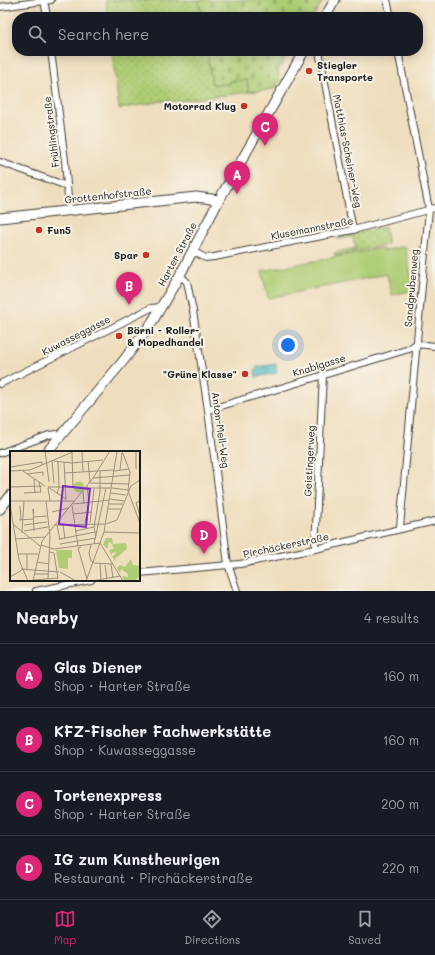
<!DOCTYPE html>
<meta charset="utf-8">
<style>
:root{--surface:#171b24;--page:#242831;--text:#f1f3f6;--muted:#9ea1a6;--line:#363941;--accent:#db2777}
body{margin:0;font-family:Mali,sans-serif;background:var(--page);color:var(--text)}
.you{position:absolute;left:288px;top:345px;width:14px;height:14px;margin:-10px;border:3px solid #fff;border-radius:50%;background:#1a73e8;box-shadow:0 0 0 6px #1a73e833}
.badge{display:grid;place-items:center;width:26px;height:26px;border-radius:50%;background:var(--accent);color:#fff;font-size:13px;font-weight:700}
.pin{position:absolute;translate:-50% -33px;filter:drop-shadow(0 1px 2px #0008)}
.pin::after{content:'';position:absolute;top:21px;width:14px;height:12px;background:inherit;clip-path:polygon(0 0,100% 0,50% 100%)}
.list{margin:0;padding:0;list-style:none}
h2{display:flex;justify-content:space-between;align-items:center;height:52px;margin:0;padding:0 16px;font-size:17px}
h2 small{font-size:13px;font-weight:400;color:var(--muted)}
.list li{display:grid;grid-template-columns:26px 1fr auto;gap:12px;align-items:center;box-sizing:border-box;height:64px;padding:0 16px;border-top:1px solid var(--line)}
.list b{display:block;font-size:15px;white-space:nowrap}
.list p{margin:0;font-size:13px;white-space:nowrap;color:var(--muted)}
.list em{font-size:13px;font-style:normal;color:var(--muted)}
.icon{flex:none;width:22px;height:22px;fill:none;stroke:currentColor;stroke-width:2;stroke-linecap:round;stroke-linejoin:round}
.map{position:relative;flex:none;width:435px;height:591px;overflow:hidden}
.search{position:absolute;background:var(--surface);box-shadow:0 2px 10px #0003;left:12px;right:12px;top:12px;height:44px;display:flex;align-items:center;gap:10px;box-sizing:border-box;padding:0 14px;border-radius:16px;color:var(--muted);font-size:15px}
.sheet{height:308px;background:var(--surface)}
nav{display:flex;justify-content:space-around;align-items:center;box-sizing:border-box;height:56px;border-top:1px solid var(--line);background:var(--surface);font-size:11px;color:var(--muted)}
nav a{display:grid;justify-items:center;gap:2px}
nav .on{color:var(--accent)}
.map>svg:first-child{display:block}
.grass{fill:url(#grass-dots);stroke:#667448}
.cemetery{fill:url(#cemetery-stones);stroke:#667448}
.pitch{fill:#afcd74;stroke:#667448}
.water{fill:url(#water-ripples);stroke:#336a6e}
.lines{fill:none;stroke-linecap:round;stroke-linejoin:round}
.street-casing{stroke:#3c3934;stroke-width:8}
.secondary-casing{stroke:#3c3934;stroke-width:11}
.street{stroke:#fff;stroke-width:6}
.secondary{stroke:#fff;stroke-width:9}
.poi-dot{fill:#c8321e;stroke:#f7f3e8;stroke-width:1.5}
.labels{text-anchor:middle;stroke-width:4;stroke-linejoin:round;paint-order:stroke}
.poi-label{font-size:10px;font-weight:bold;fill:#1c1c1c;stroke:#f7f3e8;text-anchor:start}
.street-label{font-size:10px;fill:#1c1c1c;stroke:#f7f3e8}
.inset-road{fill:none;stroke:#9b907d;stroke-width:1}
.view{fill:#7b2cbf;fill-opacity:0.15;stroke:#7b2cbf;stroke-width:2}
.inset-edge{fill:none;stroke:#1c1c1c;stroke-width:2}
</style>
<div class="map">
<svg width="435" height="591" viewBox="0 0 435 591">
<defs>
<pattern id="grass-dots" width="8" height="8" patternUnits="userSpaceOnUse"><rect width="8" height="8" fill="#afcd74"/><path d="M2 2h.1M6 6h.1" fill="none" stroke="#96af64" stroke-width="1.8" stroke-linecap="round"/></pattern>
<pattern id="cemetery-stones" width="16" height="16" patternUnits="userSpaceOnUse"><rect width="16" height="16" fill="#afcd74"/><path d="M2 7V4a2 2 0 0 1 4 0v3zM10 15v-3a2 2 0 0 1 4 0v3z" fill="#96af64"/></pattern>
<pattern id="water-ripples" width="26" height="14" patternUnits="userSpaceOnUse"><rect width="26" height="14" fill="#4ab9bf"/><path d="M2 4q2-2 4 0t4 0M15 11q2-2 4 0t4 0" fill="none" stroke="#409ea4"/></pattern>
</defs>
<rect width="100%" height="100%" fill="#f7f3e8"/>
<filter id="ink" filterUnits="userSpaceOnUse"><feTurbulence type="fractalNoise" baseFrequency=".025" numOctaves="2"/><feDisplacementMap in="SourceGraphic" scale="8" xChannelSelector="R" yChannelSelector="G"/><feConvolveMatrix kernelMatrix="1 2 1 2 8 2 1 2 1" color-interpolation-filters="sRGB"/></filter>
<filter id="wash" filterUnits="userSpaceOnUse"><feTurbulence type="fractalNoise" baseFrequency=".012" numOctaves="4" result="noise"/><feDisplacementMap in="SourceGraphic" scale="16" xChannelSelector="R" yChannelSelector="G"/><feGaussianBlur stdDeviation="0.9" result="paint"/><feColorMatrix in="noise" values="0 0 0 0 0 0 0 0 0 0 0 0 0 0 0 0 0 1.4 0 .05"/><feComposite in="paint" operator="in"/></filter>
<g filter="url(#wash)">
<rect width="100%" height="100%" fill="#efdebe"/>
<!-- grass -->
<g class="grass">
<path d="M106 0H199L202 17H108Z"/>
<path d="M112 51H207L212 84H230V81L247 80 249 92 178 101H162L119 109Z"/>
<path d="M385 227 388 244 335 256 334 253 356 248 353 237 338 239 337 238Z"/>
</g>
<!-- cemetery -->
<g class="cemetery">
<path d="M199 0H325L322 2 313 17 310 16 309 17H202Z"/>
<path d="M207 51H289L278 71 280 81 274 89 249 92 247 80 230 81V84H212Z"/>
</g>
<!-- pitch -->
<path class="pitch" d="M405 246 414 290 392 295 387 274 268 298 262 271 382 248 383 251Z"/>
<!-- water -->
<path class="water" d="M276 364 277 373 256 377C254 373 255 370 257 367Z"/>
</g>
<g filter="url(#ink)">
<g class="lines">
<!-- street casing -->
<g class="street-casing">
<g id="street">
<path d="M44 0 47 17"/>
<path d="M387 0 391 17"/>
<path d="M0 7 51 0"/>
<path d="M51 51 65 161 69 210"/>
<path d="M319 51 353 230"/>
<path d="M398 51 429 209 400 527 401 529"/>
<path d="M0 162 67 186"/>
<path d="M192 251 206 258 214 257 353 230 435 208"/>
<path d="M180 275 187 282 193 311 208 410 228 564 237 591"/>
<path d="M0 384 151 308 161 307"/>
<path d="M208 410 409 349 416 344 435 346"/>
<path d="M0 453 49 435 56 434 60 436"/>
<path d="M315 549 323 374"/>
<path d="M139 573 240 564 315 549 435 521"/>
<path d="M36 591 91 580"/>
</g>
</g>
<!-- secondary casing -->
<g class="secondary-casing">
<g id="secondary">
<path d="M325 17 335 0"/>
<path d="M0 218 196 197 219 200"/>
<path d="M47 452 124 360 151 324 180 275 219 200 304 51"/>
<path d="M0 509 11 495"/>
</g>
</g>
<!-- street -->
<use href="#street" class="street"/>
<!-- secondary -->
<use href="#secondary" class="secondary"/>
</g>
</g>
<!-- markers -->
<g class="poi-dot">
<circle cx="309" cy="71" r="4"/>
<circle cx="244" cy="106" r="4"/>
<circle cx="39" cy="230" r="4"/>
<circle cx="146" cy="255" r="4"/>
<circle cx="119" cy="336" r="4"/>
<circle cx="245" cy="374" r="4"/>
</g>
<g class="labels">
<!-- poi labels -->
<g class="poi-label">
<text x="317" y="69">Stiegler<tspan x="317" dy="12">Transporte</tspan></text>
<text x="236" y="110" text-anchor="end">Motorrad Klug</text>
<text x="47" y="234">Fun5</text>
<text x="138" y="259" text-anchor="end">Spar</text>
<text x="127" y="334">Börni - Roller-<tspan x="127" dy="12">&amp; Mopedhandel</tspan></text>
<text x="237" y="378" text-anchor="end">"Grüne Klasse"</text>
</g>
<!-- street labels -->
<g class="street-label">
<text transform="translate(51 132) rotate(-97)" y="4">Frühlingstraße</text>
<text transform="translate(348 151) rotate(79)" y="4">Matthias-Scheiner-Weg</text>
<text transform="translate(108 195) rotate(-6)" y="4">Grottenhofstraße</text>
<text transform="translate(312 228) rotate(-11)" y="4">Klusemannstraße</text>
<text transform="translate(177 254) rotate(-62)" y="4">Harter Straße</text>
<text transform="translate(411 288) rotate(-85)" y="4">Sandgrubenweg</text>
<text transform="translate(76 335) rotate(-27)" y="4">Kuwasseggasse</text>
<text transform="translate(319 365) rotate(-17)" y="4">Knablgasse</text>
<text transform="translate(221 430) rotate(82)" y="4">Anton-Mell-Weg</text>
<text transform="translate(309 461) rotate(-87)" y="4">Geistingerweg</text>
<text transform="translate(286 545) rotate(-12)" y="4">Pirchäckerstraße</text>
</g>
</g>
<!-- overview -->
<g transform="translate(10 451)">
<rect width="130" height="130" fill="#efdebe"/>
<path d="M46 99H62V107H58V118L49 117Z" fill="#afcd74"/>
<path d="M63.5 36a5.5 5.5 0 1 1 11 0a5.5 5.5 0 1 1-11 0Z" fill="#afcd74"/>
<path d="M96 87H102L103 93 116 92 117 98 105 108 107 112 102 106 107 101 102 102V105L99 99 104 98 101 91 98 92V98L93 94ZM121 108 123 114 130 115V124L126 129 114 130 112 125 118 126V123L111 118 110 122 107 117 110 114 115 116Z" fill="#afcd74"/>
<path class="inset-road" d="M35 0 39 31M112 0 120 21 118 40 130 72M126 0V18M35 1 47 0M72 1 73 21M42 10 44 32M44 10 62 12 93 9M78 10 80 31M54 11 56 49M0 16 32 11V14M110 19 112 2M0 20 20 19 65 0M13 20 35 35M104 20 119 18M55 22 104 19M17 23 33 21V25M83 27 120 24M24 28 25 42M80 32 119 33M0 36 32 35M38 36H63L62 2M38 36 56 48M38 37 40 50M77 37H101M102 37 119 39M73 40 74 53M14 42 31 41 29 31M101 42 116 44M47 43 49 36 48 10M100 48 114 50M0 50H65M36 50 40 85 38 128M130 50 126 52 130 64M0 53 9 109 18 130M63 53 100 49M99 53H113M62 54 68 95M10 55 11 69M98 58H111M42 61 59 57M24 62 23 58 24 80M63 63 82 61M24 66 37 65M9 69 24 68M75 72 79 52 77 35M80 72 84 38M53 73 55 88M96 73 107 69 121 35 130 29M4 74 30 95M14 74 37 71M44 74 95 73M47 74 50 89M14 80 38 76M65 80 84 76M94 81 130 82M12 82 14 50M86 85 84 76 90 41V20M5 88 35 86M50 88 85 81M90 92 113 130M50 93 86 87M84 93 96 37M31 94 44 98 90 92M81 94 79 102 81 110 84 111M71 96 68 97 77 128M40 101 44 102 48 128M8 103H28M27 111 39 113M84 112 103 113M90 113 91 129M101 113 103 127M95 114 97 128M11 118 49 121M17 118V103M50 121 66 130M25 123H38M0 126 12 119M23 129 48 127M23 130 32 90 83 27 100 0M76 130 94 81 107 0M82 130 110 125"/>
<path class="view" d="M53 35 80 38 76 76 49 73Z"/>
<rect width="130" height="130" class="inset-edge"/>
</g>
</svg>
<div class="you"></div>
<div class="pin badge" style="left:237px;top:194px">A</div>
<div class="pin badge" style="left:129px;top:305px">B</div>
<div class="pin badge" style="left:265px;top:146px">C</div>
<div class="pin badge" style="left:204px;top:554px">D</div>
<div class="search"><svg class="icon" aria-label="search" viewBox="0 0 24 24"><circle cx="10" cy="10" r="6"/><path d="M15 15l6 6"/></svg>Search here</div>
</div>
<section class="sheet">
<h2>Nearby<small>4 results</small></h2>
<ul class="list">
<li><span class="badge">A</span><div><b>Glas Diener</b><p>Shop · Harter Straße</p></div><em>160 m</em></li>
<li><span class="badge">B</span><div><b>KFZ-Fischer Fachwerkstätte</b><p>Shop · Kuwasseggasse</p></div><em>160 m</em></li>
<li><span class="badge">C</span><div><b>Tortenexpress</b><p>Shop · Harter Straße</p></div><em>200 m</em></li>
<li><span class="badge">D</span><div><b>IG zum Kunstheurigen</b><p>Restaurant · Pirchäckerstraße</p></div><em>220 m</em></li>
</ul>
</section>
<nav>
<a class="on"><svg class="icon" aria-label="map" viewBox="0 0 24 24"><path d="M3 6l6-2 6 2 6-2v14l-6 2-6-2-6 2zM9 4v14M15 6v14"/></svg>Map</a>
<a><svg class="icon" aria-label="directions" viewBox="0 0 24 24"><path d="M12 3l9 9-9 9-9-9zM9 14v-3h6M13 9l2 2-2 2"/></svg>Directions</a>
<a><svg class="icon" aria-label="saved" viewBox="0 0 24 24"><path d="M7 4h10v16l-5-4-5 4z"/></svg>Saved</a>
</nav>
